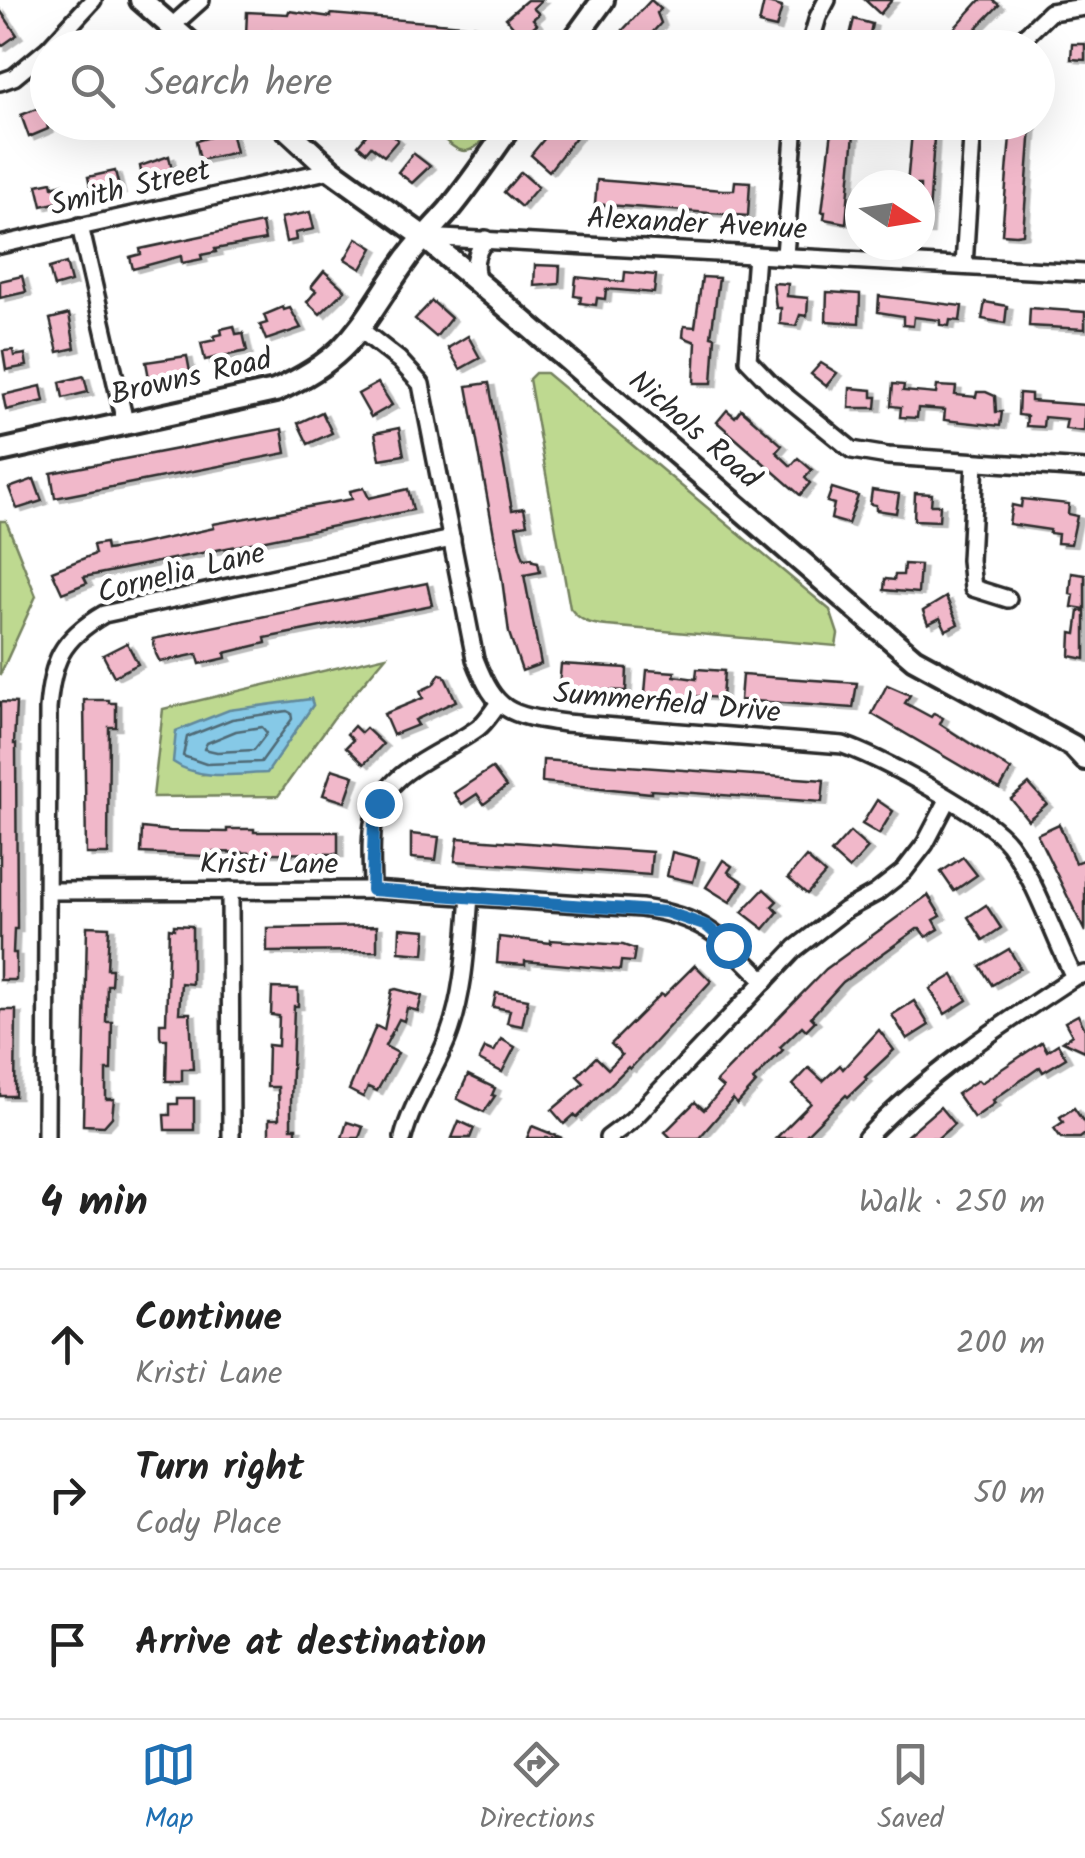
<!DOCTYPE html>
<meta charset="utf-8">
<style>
:root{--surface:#fff;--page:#f2f2f2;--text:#222;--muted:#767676;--line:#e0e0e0;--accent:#1f6fb2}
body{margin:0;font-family:Kalam,sans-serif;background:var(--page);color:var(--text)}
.compass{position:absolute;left:845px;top:170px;width:90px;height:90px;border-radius:50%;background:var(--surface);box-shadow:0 10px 40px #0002;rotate:102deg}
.stop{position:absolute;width:30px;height:30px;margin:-22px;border:8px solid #1f6fb2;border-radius:50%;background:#fff}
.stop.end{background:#1f6fb2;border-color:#fff;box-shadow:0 2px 10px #0008}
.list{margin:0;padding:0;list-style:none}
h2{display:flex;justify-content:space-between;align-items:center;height:130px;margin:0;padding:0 40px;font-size:42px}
h2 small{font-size:32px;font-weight:400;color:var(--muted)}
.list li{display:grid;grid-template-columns:65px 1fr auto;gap:30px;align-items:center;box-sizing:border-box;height:150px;padding:0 40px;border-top:2px solid var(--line)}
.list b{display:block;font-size:38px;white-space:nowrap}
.list p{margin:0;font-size:32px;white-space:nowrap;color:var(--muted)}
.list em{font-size:32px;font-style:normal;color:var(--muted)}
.icon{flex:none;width:55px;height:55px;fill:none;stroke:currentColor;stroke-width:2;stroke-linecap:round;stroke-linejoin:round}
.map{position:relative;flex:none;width:1085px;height:1138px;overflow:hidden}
.search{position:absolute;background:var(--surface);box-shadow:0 10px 40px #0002;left:30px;right:30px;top:30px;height:110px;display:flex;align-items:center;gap:25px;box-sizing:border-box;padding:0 35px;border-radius:55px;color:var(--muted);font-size:38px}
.sheet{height:580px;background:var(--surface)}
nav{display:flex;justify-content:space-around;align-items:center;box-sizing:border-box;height:140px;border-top:2px solid var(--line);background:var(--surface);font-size:28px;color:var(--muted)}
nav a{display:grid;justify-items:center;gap:5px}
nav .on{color:var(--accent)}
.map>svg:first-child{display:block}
.green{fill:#bed990;stroke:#74825e;stroke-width:2.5;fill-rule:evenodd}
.water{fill:#86c9e7;stroke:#628a9c;stroke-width:2.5}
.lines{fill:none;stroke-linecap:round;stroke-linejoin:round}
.shore{stroke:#4f6a76;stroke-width:2.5}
.building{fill:#f1b8ca;stroke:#2b2b2b;stroke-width:2.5;filter:url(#shadow)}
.street-casing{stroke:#2b2b2b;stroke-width:22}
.secondary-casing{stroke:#2b2b2b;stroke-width:28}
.street{stroke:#fff;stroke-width:15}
.secondary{stroke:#fff;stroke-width:20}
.route{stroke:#1f6fb2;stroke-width:12}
.labels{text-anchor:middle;stroke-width:9;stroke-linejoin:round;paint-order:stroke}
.street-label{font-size:30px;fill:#2b2b2b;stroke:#fff}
</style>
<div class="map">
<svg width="1085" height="1138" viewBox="0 0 1085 1138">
<defs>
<filter id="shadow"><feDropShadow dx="5.5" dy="3" stdDeviation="0" flood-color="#0004"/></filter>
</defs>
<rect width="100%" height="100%" fill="#fff"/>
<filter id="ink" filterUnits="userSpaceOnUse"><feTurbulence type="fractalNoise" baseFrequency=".01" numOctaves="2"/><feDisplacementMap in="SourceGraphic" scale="20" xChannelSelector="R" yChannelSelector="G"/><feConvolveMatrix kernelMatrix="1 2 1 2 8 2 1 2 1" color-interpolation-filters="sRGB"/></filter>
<g filter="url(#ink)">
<!-- green -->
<g class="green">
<path d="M425 123H498C464 166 462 154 425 123Z"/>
<path d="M535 373H546L830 610 838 634 836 646 607 626C590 624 581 622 570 608L529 379Z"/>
<path d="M0 521H6L36 596 0 675Z"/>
<path d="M386 656 333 719 278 796 153 797 163 709ZM311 699 313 705 267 772 204 774Z"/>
</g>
<!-- water -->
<path class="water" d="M311 699 313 705 267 773C236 774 200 781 173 762L176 731 229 710Z"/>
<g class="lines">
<!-- shore -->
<g class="shore">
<path d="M287 711 291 713 292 719 261 762 206 764 183 756 187 737 232 719Z"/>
<path d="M262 727 267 733 254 750 217 752 204 749 207 743 236 731Z"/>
</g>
</g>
<!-- building -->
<g class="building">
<path d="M527 0H542L533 8 539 14 533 19 537 24 533 27 535 30 524 39 506 18Z"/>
<path d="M651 0 661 9 657 13 661 23 651 34 643 35 637 42 623 30Z"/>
<path d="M865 0H892L880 14Z"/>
<path d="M980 0H993L999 5 969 36 972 39 964 48H946L941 43Z"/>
<path d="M764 2 782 7 776 28 759 24Z"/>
<path d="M0 10 17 35 0 47Z"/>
<path d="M289 11 331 17V14L486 27 484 48 357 41 356 48H337L339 38 272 31 271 37 246 35 247 12 288 14Z"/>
<path d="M854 19 872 24 867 48H847Z"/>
<path d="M115 32 131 48H99Z"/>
<path d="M1072 44H1085V60L1071 59Z"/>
<path d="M44 106 48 129 29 137 21 115Z"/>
<path d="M377 122 398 140 384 156 371 146 366 152 358 145Z"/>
<path d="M558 122H588L549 171 531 155Z"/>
<path d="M833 122H855L846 223 824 219 825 212H822Z"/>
<path d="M913 122H935L928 231H920V185H907Z"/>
<path d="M1011 124 1031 126 1023 234 1016 235 1002 234Z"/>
<path d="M231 131 236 152 200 160 196 141Z"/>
<path d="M413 153 430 166 412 183 398 172Z"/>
<path d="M169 156 173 176 143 182 140 166Z"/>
<path d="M115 171 120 191 92 196 88 177Z"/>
<path d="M521 172 538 187 521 207 504 192Z"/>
<path d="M597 180 723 190H734L735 181 750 182 748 216 595 204Z"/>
<path d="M52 182 53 187 63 184 67 200 42 206 37 185Z"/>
<path d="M310 212 314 229 295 233 296 240 286 242 281 218Z"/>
<path d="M262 223 265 240 215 249 216 252 201 255 202 259 182 263 181 256 133 269 130 257 141 254 140 249Z"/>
<path d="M357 238 373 248 361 269 345 259Z"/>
<path d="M66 263 71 282 54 287 49 268Z"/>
<path d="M535 265 560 266 559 284 534 286Z"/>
<path d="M324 271 345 290 320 314 307 302 316 291 311 287Z"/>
<path d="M625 272 656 275 654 293 606 289 605 299 597 298 596 305 580 303 581 297 574 296 576 277 624 282Z"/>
<path d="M22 276 26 292 0 298V281Z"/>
<path d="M702 277 719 278 711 336 715 337 712 383H694L696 342 683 337 684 326 695 327Z"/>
<path d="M773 283 788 284 787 296 808 298 807 316 800 315 796 326 780 324 781 308H776Z"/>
<path d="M827 292 860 294 859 323 826 321Z"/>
<path d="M879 296 962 306 960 321 950 320 949 326 940 325V320L914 317 913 326 903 325V316L878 312Z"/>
<path d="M432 301 451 318 436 337 415 319Z"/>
<path d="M985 302 1007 306 1005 323 982 319Z"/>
<path d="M283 307 284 310 290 308 301 328 266 340 260 325 267 323 264 315Z"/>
<path d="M1030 308 1085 312V329L1029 326Z"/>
<path d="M69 314 75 348 58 352 50 319Z"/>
<path d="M234 326 236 334 243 333 247 351 205 360 201 343 215 340 214 336 222 334 221 329Z"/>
<path d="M468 336 480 358 460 369 448 348Z"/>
<path d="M13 350 14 356 25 354 27 366 6 370 3 351Z"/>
<path d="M187 356 190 372 150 383 146 362Z"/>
<path d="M821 363 837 373 826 386 811 374Z"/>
<path d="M84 376 88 392 63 398 60 382Z"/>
<path d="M378 383 392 405 371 417 358 394Z"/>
<path d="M489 383 512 510 524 508 527 524 516 526 520 547 524 559 532 558 533 561 538 562 540 572 524 575 541 664 522 671 509 633 502 579 467 386Z"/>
<path d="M893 384 904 385 903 391 936 394 937 386 956 387 955 395 976 397 977 392H986L995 396 996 412H1002L1000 426 944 420 945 410 918 408 917 418 900 417 901 407 891 406Z"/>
<path d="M41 386 44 401 6 410 3 395Z"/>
<path d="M850 388 872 390V397H877L876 408H849Z"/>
<path d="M1019 393 1031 394V401L1085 405 1084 431 1065 429 1067 419 1044 417 1043 427 1026 426 1027 416 1018 415Z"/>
<path d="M741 409 782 445 776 452 791 466 798 458 812 470 805 478 810 483 800 495 717 422 727 410 735 417Z"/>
<path d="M322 412 332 433 308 444 298 423Z"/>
<path d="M399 428 404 455 380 459 375 433Z"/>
<path d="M282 429 286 453 55 498 51 473Z"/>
<path d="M34 479 42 501 17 509 9 488Z"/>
<path d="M364 488 369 498 408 489 413 510 84 577 87 583 62 593 52 571 95 554 93 545 105 543 106 550 132 546 214 528 213 524 352 499 350 491Z"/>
<path d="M832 488 858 496 848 524 831 519 834 504 827 502Z"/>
<path d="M872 490 899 494 896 513 876 510V505L870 504Z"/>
<path d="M915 493 932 494 931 505H940L939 521 914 520Z"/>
<path d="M1022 499 1069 504 1068 514 1077 516 1071 544 1057 543 1058 534 1049 533 1050 530 1009 524 1012 505 1021 507Z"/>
<path d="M904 564 920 565 918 593 884 590 885 579 894 580 895 575H903Z"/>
<path d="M1072 573 1085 575V609L1072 607 1074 595 1070 594Z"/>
<path d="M427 583 432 605 265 638 266 643 225 653 226 658 200 664 197 654 160 662 156 654 153 639Z"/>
<path d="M946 597 958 624 946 630 940 618 928 624 923 611Z"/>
<path d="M1079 611H1085V659L1070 656 1071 633 1076 634Z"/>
<path d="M127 643 138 664 114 676 103 655Z"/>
<path d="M561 664 627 668 626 691 559 688Z"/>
<path d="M697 669 724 671 722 698 645 693 647 670 675 672 674 676 696 679Z"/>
<path d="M440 674 444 675 456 701 415 720 418 725 393 735 384 714 423 698 420 691 433 685Z"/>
<path d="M742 675 857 683 853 708 740 700Z"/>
<path d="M887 685 910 695 905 703 931 717 934 713 943 718 940 724 1011 770 1000 789 872 714Z"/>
<path d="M84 700H109V703H116V727H109L108 854H86Z"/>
<path d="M0 702 16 703 14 744H16L17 929H14L13 953H16V980H0Z"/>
<path d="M354 726 361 733 366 728 383 744 364 764 346 747 353 740 347 734Z"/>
<path d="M543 760 824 780 822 802 651 790V793L542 782Z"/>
<path d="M492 768 506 787 484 804 477 794 462 804 454 793Z"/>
<path d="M332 769 354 776 345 802 323 795Z"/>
<path d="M1029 784 1047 804 1028 820 1011 799Z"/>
<path d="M877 800 893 811 879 834 862 824Z"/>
<path d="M1059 824 1075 863 1085 859V932L1037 834Z"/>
<path d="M142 828 170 831 227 832V829H254V832H338V854L210 852 204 853V856L141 853Z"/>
<path d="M850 832 868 848 849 869 831 853Z"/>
<path d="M411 834 439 837 436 860 411 858Z"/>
<path d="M458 838 652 852 650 875 455 861Z"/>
<path d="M672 852 699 859 693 882 667 876Z"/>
<path d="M806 857 825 874 807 894 788 878Z"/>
<path d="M963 857 977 875 954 891 941 872Z"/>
<path d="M723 860 732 866 728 872 743 882 730 902 706 887Z"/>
<path d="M764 889 777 901 772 906 778 912 764 929 742 912Z"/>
<path d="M928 895 941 916 934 920 939 929 926 937 920 929H917L843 982 811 1017 815 1021 806 1030 802 1026 780 1047 783 1050 753 1080 756 1083 737 1104 733 1099 699 1138H671L665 1132 695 1102 704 1110 723 1088 716 1082 826 969Z"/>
<path d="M986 905 1001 928 983 940 968 917Z"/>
<path d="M174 925 192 926V984L181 983 179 1013H190L193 1069H182V1081H166L167 1039H161L160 1035V1023H166L169 928 174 929Z"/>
<path d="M87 926 109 927 107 969H112L111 985H107L106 1022H112L111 1070H106V1099H114L112 1117 104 1126 83 1125Z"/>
<path d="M377 926V951L267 952V928Z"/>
<path d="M400 928 426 930 424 954 399 952Z"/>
<path d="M499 937 551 943V940L623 945 635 949 633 962 621 961 620 970 525 961V965L497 963Z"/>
<path d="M1009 949 1020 968 992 985 980 966Z"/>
<path d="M695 965 711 981 630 1069 628 1067 577 1118 574 1115 564 1124 552 1110 584 1083 577 1076 596 1057 608 1069 622 1055 611 1044 661 994 664 996Z"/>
<path d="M953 975 967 1000 945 1014 930 989Z"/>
<path d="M272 988 298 989V1006H294L291 1102V1128H296V1138H269V1119H279L278 1087H267L268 1045 278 1046 279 1016 271 1015Z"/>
<path d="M396 989 422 996 418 1011 407 1008 404 1021 399 1019 385 1046 398 1053 377 1091 368 1087 363 1097 349 1090 376 1026 384 1030 392 990Z"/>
<path d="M496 993 528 999 522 1026 507 1023 510 1010 493 1007Z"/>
<path d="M914 1001 929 1025 907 1039 892 1015Z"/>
<path d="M0 1010H16L15 1096H0Z"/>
<path d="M1078 1015 1085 1029V1051L1063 1041 1072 1035 1065 1022Z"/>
<path d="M879 1030 894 1050 865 1077 867 1079 848 1097 846 1095 803 1138H776L811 1103 793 1085 809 1068 823 1081 840 1065 843 1069Z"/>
<path d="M501 1039 515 1047 502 1072 479 1060 485 1048 494 1052Z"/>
<path d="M1042 1042 1047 1051 1058 1044 1066 1058 1043 1072 1040 1067 993 1100 995 1103 974 1118 957 1094 978 1080 981 1083Z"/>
<path d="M468 1075 495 1088 492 1095 495 1096 484 1112 457 1099Z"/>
<path d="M178 1098H194V1130H165L164 1115H170V1104H178Z"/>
<path d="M940 1107 954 1124 938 1138H904Z"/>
<path d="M1074 1108 1085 1124V1134L1080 1138H1061L1054 1128 1063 1122 1060 1117Z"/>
<path d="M459 1121 474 1128 470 1138H452Z"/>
<path d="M347 1122 363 1127 359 1138H342Z"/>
<path d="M532 1126 562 1138H527Z"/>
</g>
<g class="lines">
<!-- street casing -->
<g class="street-casing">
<g id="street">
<path d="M172 26 201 0"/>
<path d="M49 48 93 0"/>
<path d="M809 48 818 17 827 0"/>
<path d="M1013 48 1050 12 1085 7"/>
<path d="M0 82 14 77 48 49"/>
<path d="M80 226 125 422"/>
<path d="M424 237 1085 273"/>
<path d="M0 245 331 170"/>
<path d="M756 255 748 360 772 385 852 450 888 456 1085 469"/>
<path d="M785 255 795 122"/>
<path d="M964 266 973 122"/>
<path d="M478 283C473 264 474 255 486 239"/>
<path d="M361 330 399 360 421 384 475 659C496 713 509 715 565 723L843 745C880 758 986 814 1009 844 1037 883 1053 935 1074 977"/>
<path d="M975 462 970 560 973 588 1008 599"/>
<path d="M230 890 231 1138"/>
<path d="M372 890C372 867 369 841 374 819 386 768 440 756 478 728 486 722 491 713 498 704"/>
<path d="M48 891 372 890 641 908C705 917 721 937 765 981"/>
<path d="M46 1138 48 709C52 661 61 639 104 614L452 539"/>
<path d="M403 1138C412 1102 435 1071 448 1037 465 992 466 943 470 896"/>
<path d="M608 1138 632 1120 796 948 845 910 876 893 904 871 925 844 948 800"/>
<path d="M866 1138C928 1073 1000 1026 1074 977L1085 974"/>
</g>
</g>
<!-- secondary casing -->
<g class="secondary-casing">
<g id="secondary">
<path d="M141 0 196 48"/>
<path d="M568 48 603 0"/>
<path d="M279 122 331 170 424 237 507 307 914 659 1073 746 1085 759"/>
<path d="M0 451 275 391C356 355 360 323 408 257 421 240 435 226 449 210 472 182 492 152 513 122"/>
</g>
</g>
<!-- street -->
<use href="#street" class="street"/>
<!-- secondary -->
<use href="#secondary" class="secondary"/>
</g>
</g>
<g class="lines" filter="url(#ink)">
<!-- route -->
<path class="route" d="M379 803 374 822 372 890 666 912 707 926 728 945"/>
</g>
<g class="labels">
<!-- street labels -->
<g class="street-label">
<text transform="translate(130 187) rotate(-13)" y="10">Smith Street</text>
<text transform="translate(697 223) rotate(3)" y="10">Alexander Avenue</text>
<text transform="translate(191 376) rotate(-13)" y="10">Browns Road</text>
<text transform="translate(695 429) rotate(41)" y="10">Nichols Road</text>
<text transform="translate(181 572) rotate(-14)" y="10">Cornelia Lane</text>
<text transform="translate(667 702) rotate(5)" y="10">Summerfield Drive</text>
<text x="269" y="873">Kristi Lane</text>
</g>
</g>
</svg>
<svg class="compass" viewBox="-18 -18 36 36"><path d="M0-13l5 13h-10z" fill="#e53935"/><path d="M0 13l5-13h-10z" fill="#767676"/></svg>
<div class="stop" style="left:728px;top:945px"></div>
<div class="stop end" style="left:379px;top:803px"></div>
<div class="search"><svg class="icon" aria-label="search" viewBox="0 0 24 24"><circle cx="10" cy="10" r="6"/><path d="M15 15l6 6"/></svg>Search here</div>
</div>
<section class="sheet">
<h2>4 min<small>Walk · 250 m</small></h2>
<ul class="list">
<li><svg class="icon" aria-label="ahead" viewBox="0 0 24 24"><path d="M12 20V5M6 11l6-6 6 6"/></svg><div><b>Continue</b><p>Kristi Lane</p></div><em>200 m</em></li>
<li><svg class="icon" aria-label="right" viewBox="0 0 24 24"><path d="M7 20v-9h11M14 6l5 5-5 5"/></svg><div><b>Turn right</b><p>Cody Place</p></div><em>50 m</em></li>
<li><svg class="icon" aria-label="arrive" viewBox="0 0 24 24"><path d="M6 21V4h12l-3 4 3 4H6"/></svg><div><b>Arrive at destination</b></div></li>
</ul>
</section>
<nav>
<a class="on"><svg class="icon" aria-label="map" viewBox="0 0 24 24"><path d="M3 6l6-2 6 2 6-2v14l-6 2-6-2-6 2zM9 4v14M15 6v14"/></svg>Map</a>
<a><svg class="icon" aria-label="directions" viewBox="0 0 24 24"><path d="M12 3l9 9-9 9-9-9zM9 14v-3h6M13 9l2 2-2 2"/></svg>Directions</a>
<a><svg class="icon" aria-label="saved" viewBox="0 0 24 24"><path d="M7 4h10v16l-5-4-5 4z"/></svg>Saved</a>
</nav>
